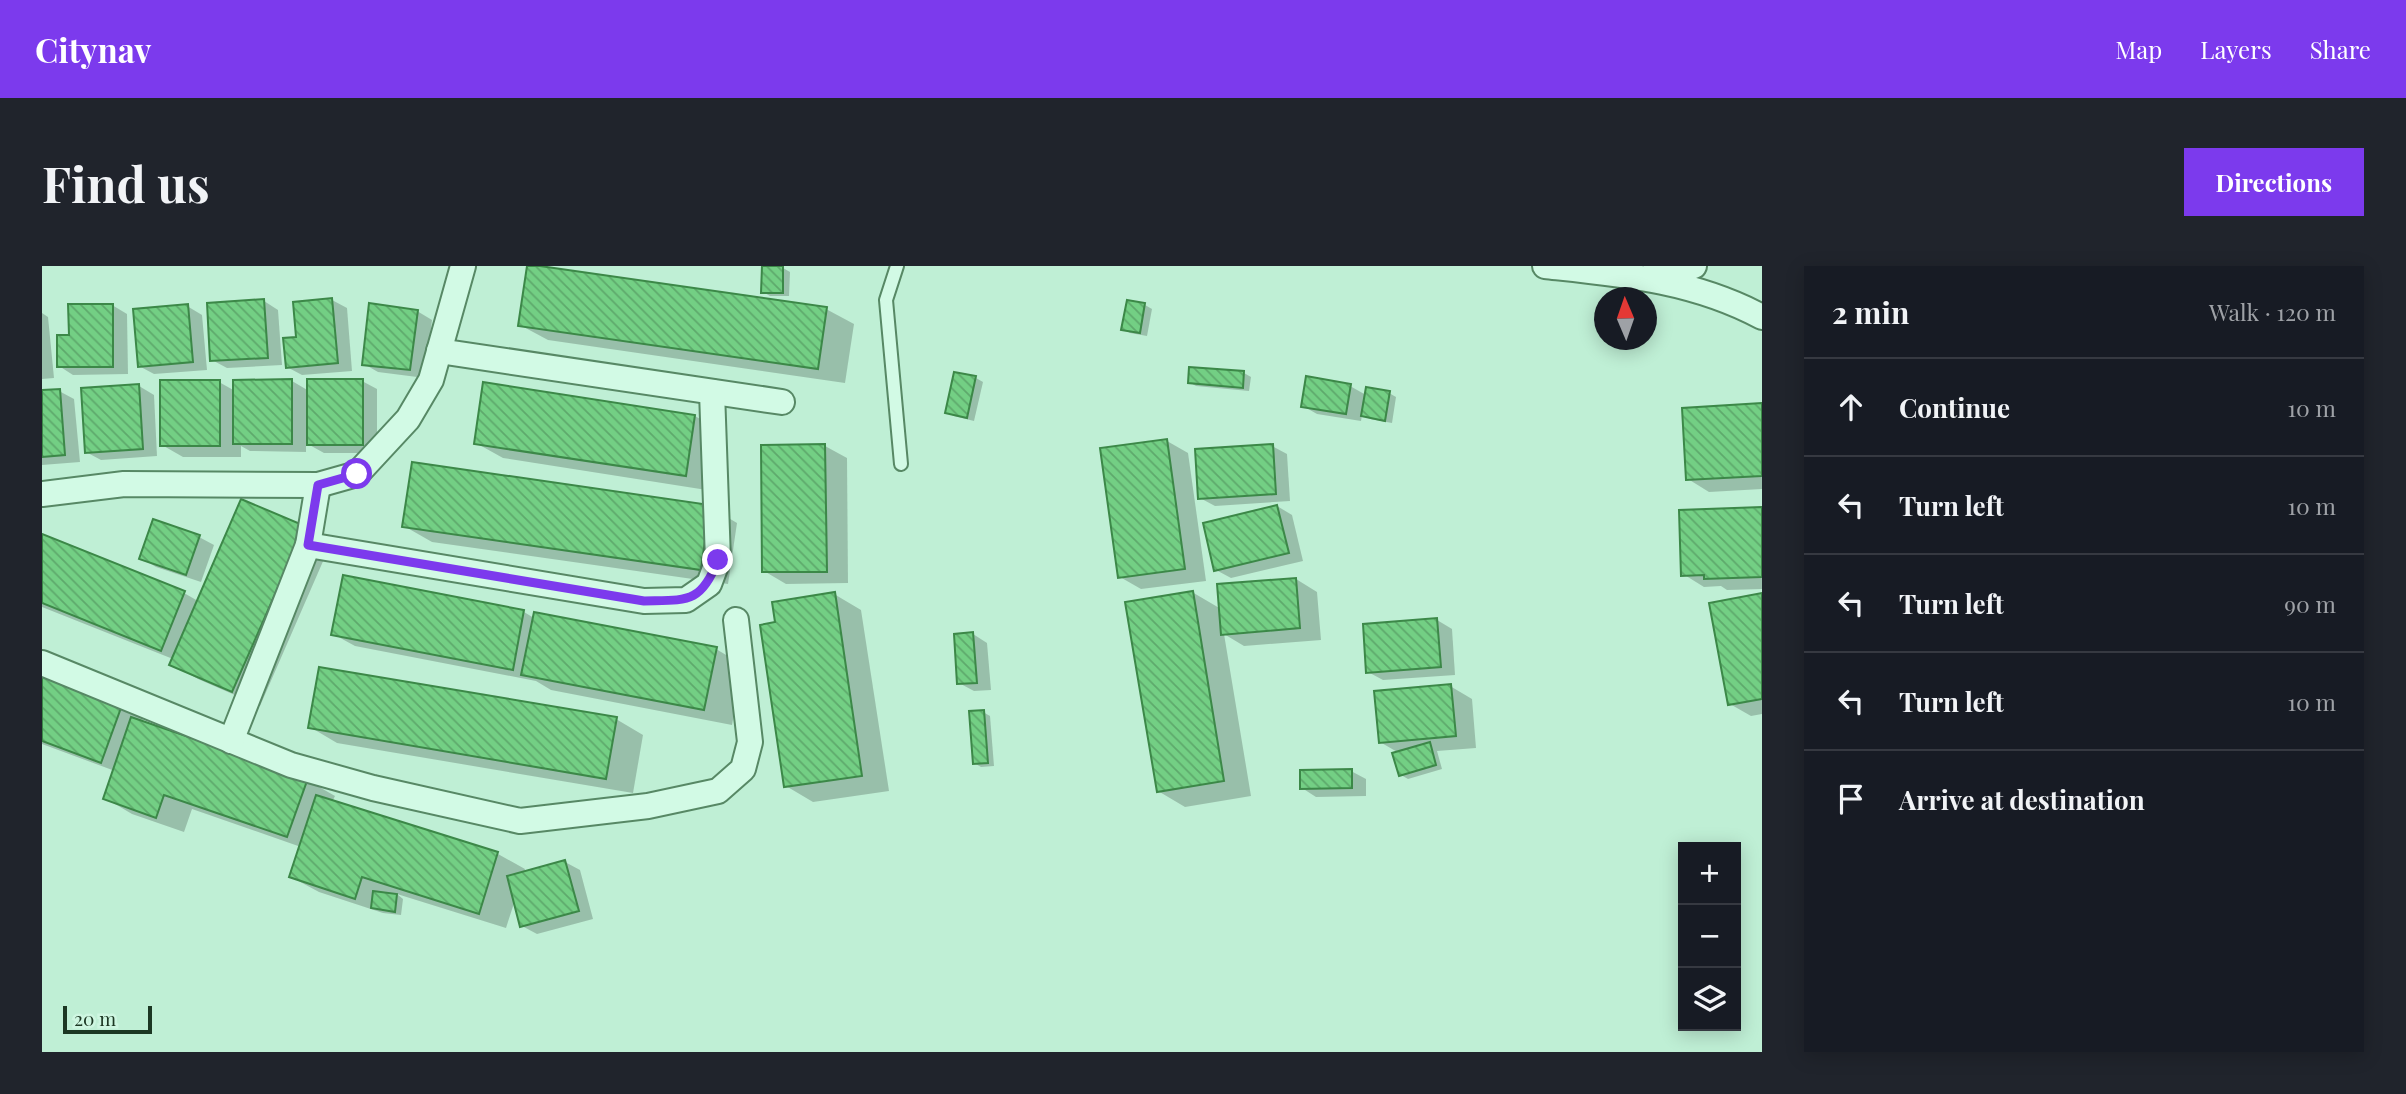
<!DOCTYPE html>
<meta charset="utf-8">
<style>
:root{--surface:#171b24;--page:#20242c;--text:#f1f3f6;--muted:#9ea1a6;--line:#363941;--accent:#7c3aed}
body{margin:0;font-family:"Playfair Display",serif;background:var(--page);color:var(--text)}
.controls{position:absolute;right:21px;bottom:21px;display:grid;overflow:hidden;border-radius:0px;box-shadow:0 4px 18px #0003}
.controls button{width:63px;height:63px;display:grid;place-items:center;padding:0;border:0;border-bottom:2px solid var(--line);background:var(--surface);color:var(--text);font:35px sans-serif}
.compass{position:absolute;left:1552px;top:21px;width:63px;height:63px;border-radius:50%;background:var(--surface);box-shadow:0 4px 18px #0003;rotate:358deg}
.scale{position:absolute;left:21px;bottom:18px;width:89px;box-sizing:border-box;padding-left:7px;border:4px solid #1c3723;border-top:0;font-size:19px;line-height:24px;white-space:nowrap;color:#1c3723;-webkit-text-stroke:5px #cef6e1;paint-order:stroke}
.stop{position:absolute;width:21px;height:21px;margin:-16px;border:5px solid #7c3aed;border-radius:50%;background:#fff}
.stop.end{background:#7c3aed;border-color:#fff;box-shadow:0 2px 7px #0008}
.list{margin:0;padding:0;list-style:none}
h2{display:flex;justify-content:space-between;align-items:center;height:91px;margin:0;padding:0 28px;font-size:30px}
h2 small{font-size:23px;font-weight:400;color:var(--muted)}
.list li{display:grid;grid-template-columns:46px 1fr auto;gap:21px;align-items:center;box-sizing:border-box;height:98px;padding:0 28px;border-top:2px solid var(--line)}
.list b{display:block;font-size:26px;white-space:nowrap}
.list em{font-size:23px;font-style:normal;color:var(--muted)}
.icon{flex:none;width:38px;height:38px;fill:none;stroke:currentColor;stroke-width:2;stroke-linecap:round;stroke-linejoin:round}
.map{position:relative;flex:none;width:1720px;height:786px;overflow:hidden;border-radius:0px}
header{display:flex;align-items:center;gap:42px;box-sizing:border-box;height:98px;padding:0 35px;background:var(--accent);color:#fff}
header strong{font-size:33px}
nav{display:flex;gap:38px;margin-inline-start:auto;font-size:24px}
.intro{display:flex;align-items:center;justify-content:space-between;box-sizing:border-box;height:168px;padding:0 42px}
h1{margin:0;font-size:49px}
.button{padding:18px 32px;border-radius:0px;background:var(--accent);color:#fff;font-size:24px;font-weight:700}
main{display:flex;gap:42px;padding:0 42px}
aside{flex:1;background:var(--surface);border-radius:0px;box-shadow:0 4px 18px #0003}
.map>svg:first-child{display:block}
.shadow{fill:#0003}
.building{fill:url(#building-back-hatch);stroke:#3c8848;stroke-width:2}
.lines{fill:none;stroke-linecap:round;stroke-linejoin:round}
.service-casing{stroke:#578865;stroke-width:16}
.minor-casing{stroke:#578865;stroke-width:28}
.service{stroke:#d2fae5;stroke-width:12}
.minor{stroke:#d2fae5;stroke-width:24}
.route{stroke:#7c3aed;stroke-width:9}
</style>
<header>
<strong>Citynav</strong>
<nav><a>Map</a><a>Layers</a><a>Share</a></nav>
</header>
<div class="intro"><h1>Find us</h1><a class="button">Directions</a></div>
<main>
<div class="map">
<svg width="1720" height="786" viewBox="0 0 1720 786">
<defs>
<pattern id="building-back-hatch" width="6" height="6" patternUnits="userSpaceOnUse" patternTransform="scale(1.75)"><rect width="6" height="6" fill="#73cf84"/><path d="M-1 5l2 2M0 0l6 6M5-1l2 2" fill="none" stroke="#5ea96c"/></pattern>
</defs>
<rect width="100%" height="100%" fill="#bfefd5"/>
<!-- shadow -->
<g class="shadow">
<path d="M741 2 748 6 747 30H728L721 26Z"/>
<path d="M290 34 305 42 310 105 260 109 245 101Z"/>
<path d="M222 35 236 44 240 99 185 102 170 94Z"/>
<path d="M1087 36 1103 39 1110 43 1105 70 1088 67 1081 63Z"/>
<path d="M70 39 85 48 86 108 31 109 17 100Z"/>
<path d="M145 40 160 49 165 104 112 108 97 100Z"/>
<path d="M784 43 812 58 803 117 506 74 478 59Z"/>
<path d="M375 45 390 54 383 112 336 106 322 98Z"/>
<path d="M0 47 6 51 12 112 0 113Z"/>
<path d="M1148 103 1202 107 1209 111 1207 125 1154 120 1147 116Z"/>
<path d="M934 112 941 116 932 155 912 150 905 147Z"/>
<path d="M250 115 267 125 320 115 335 123V187H282L264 177V186L208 185 199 180V191H141L120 179 177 116 193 125Z"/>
<path d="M97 120 112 129 115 190 59 194 44 186Z"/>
<path d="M1308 120 1324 129 1347 127 1354 131 1350 157 1328 153 1320 149 1319 155 1275 148 1261 140Z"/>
<path d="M17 125 32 133 38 196 0 199V126Z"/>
<path d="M1720 139V223L1667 226 1646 213Z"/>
<path d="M653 150 680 166 671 225 461 192 434 177Z"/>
<path d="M1125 175 1146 187 1164 315 1099 323 1078 311Z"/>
<path d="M783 180 805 192 806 317 744 318 722 305Z"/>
<path d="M1230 180 1245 188 1248 235 1173 240 1158 232Z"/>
<path d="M1235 240 1250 249 1261 295 1189 312 1174 304Z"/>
<path d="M668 241 695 257 686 318 390 276 362 260Z"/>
<path d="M1720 243V323L1685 324 1679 320 1662 321 1641 308Z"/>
<path d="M0 270 142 327 156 335 289 277 218 440 156 413 129 398 131 393 0 341Z"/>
<path d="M157 271 172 279 159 316 114 301 99 292Z"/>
<path d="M302 311 482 346 492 352 674 383 701 399 690 459 509 424 494 415 313 380 291 368Z"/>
<path d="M1254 313 1275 326 1279 374 1202 380 1182 368 1209 530 1143 541 1116 525 1150 326 1179 343Z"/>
<path d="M792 328 819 344 847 525 771 536 744 520 735 358Z"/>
<path d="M1720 329V448L1709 450 1688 438Z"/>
<path d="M1395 354 1410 363 1413 409 1341 414 1326 406Z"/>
<path d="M931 368 945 377 949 424 932 425 917 417Z"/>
<path d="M0 412 80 441 101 453 100 457 265 514 293 530 290 536 456 588 483 603 482 607 523 596 538 604 551 653 495 668 480 660 473 634 464 662 355 628 361 633 359 649 341 647 277 626 249 611 259 581 150 543 142 566 90 548 63 532 73 505 0 478Z"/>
<path d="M1408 420 1430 433 1434 482 1395 485 1400 503 1366 513 1359 509 1357 487 1338 476Z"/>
<path d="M941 446 948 450 952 500 939 501 932 497Z"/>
<path d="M574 453 601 469 591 527 295 477 268 461Z"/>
<path d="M1309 505 1324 513V530L1274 531 1260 522Z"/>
</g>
<!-- building -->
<g class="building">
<path d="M485 0H498L785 41 776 103 476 60Z"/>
<path d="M720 0H741V27H719Z"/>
<path d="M290 32 296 97 244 102 241 72 254 71 251 36Z"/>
<path d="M222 33 226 92 168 95 165 37Z"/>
<path d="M1085 34 1103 37 1098 67 1079 64Z"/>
<path d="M327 37 376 44 368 104 320 99Z"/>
<path d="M26 38H71V101H15V69H27Z"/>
<path d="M146 38 151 96 96 101 91 43Z"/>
<path d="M1147 101 1202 105 1201 122 1146 117Z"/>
<path d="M912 106 934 110 925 152 903 147Z"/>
<path d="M1264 110 1309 118 1304 148 1259 141Z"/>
<path d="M250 113V178H191V114Z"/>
<rect x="265" y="113" width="56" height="66"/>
<rect x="118" y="114" width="60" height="66"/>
<path d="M441 116 653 149 644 210 432 178Z"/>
<path d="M97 118 101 183 43 187 39 122Z"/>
<path d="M1324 121 1348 125 1343 155 1319 150Z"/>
<path d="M18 123 23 189 0 191V124Z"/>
<path d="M1720 137V210L1644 214 1640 142Z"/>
<path d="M1125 173 1143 303 1076 312 1058 182Z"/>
<path d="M783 178 785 306H720L719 179Z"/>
<path d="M1231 178 1234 228 1156 233 1153 183Z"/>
<path d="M370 196 668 239 659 304 360 261Z"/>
<path d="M199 233 263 260 190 426 127 399Z"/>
<path d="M1235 239 1247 287 1172 305 1161 257Z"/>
<path d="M1720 241V311L1662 313V309L1639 310 1637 244Z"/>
<path d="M111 253 158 269 144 309 97 293Z"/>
<path d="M0 268 143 325 119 385 0 337Z"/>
<path d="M301 309 482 344 471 404 289 369Z"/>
<path d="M1254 312 1258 362 1179 369 1175 318Z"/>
<path d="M1151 325 1182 515 1115 526 1083 336Z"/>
<path d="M793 326 820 510 742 521 718 359 733 356 730 336Z"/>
<path d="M1720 327V433L1686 439 1667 337Z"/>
<path d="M492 346 675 381 662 444 479 409Z"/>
<path d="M1395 352 1399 401 1324 407 1321 358Z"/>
<path d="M931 366 935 417 915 418 912 368Z"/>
<path d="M277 401 575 451 564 513 266 462Z"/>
<path d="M0 410 80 439 59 497 0 475Z"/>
<path d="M1409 418 1414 470 1337 477 1332 425Z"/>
<path d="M942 444 946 497 931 498 927 445Z"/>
<path d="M89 451 266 512 245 571 122 529 114 552 61 533Z"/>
<path d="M1388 476 1394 499 1357 510 1350 487Z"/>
<path d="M1310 503V522L1258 523V504Z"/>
<path d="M274 529 456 586 437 648 320 611 313 633 247 611Z"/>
<path d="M523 594 537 645 478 661 465 610Z"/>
<path d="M331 625 355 628 353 646 329 642Z"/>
</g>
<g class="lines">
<!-- service casing -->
<g class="service-casing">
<path id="service" d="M855 0 844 34 859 198"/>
</g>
<!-- minor casing -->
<g class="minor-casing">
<g id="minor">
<path d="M1503 0C1578 8 1651 14 1720 51"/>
<path d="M1609 10 1652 0"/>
<path d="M397 85 740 136"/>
<path d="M0 228 82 218 276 219 315 208 366 153 389 114 421 0"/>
<path d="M266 279 602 335 644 334 667 318 676 294 670 126"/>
<path d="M0 397 249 499 331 522 478 555 606 540 676 525 701 503 708 476 694 354"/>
<path d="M189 475 266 279 276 219"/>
</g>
</g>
<!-- service -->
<use href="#service" class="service"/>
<!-- minor -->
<use href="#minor" class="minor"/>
</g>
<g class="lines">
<!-- route -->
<path class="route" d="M315 208 276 219 266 279 602 335C645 334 659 338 676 294"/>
</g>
</svg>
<div class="controls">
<button>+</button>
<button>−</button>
<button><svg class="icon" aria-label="layers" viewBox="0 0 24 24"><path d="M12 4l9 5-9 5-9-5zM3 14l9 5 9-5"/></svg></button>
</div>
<svg class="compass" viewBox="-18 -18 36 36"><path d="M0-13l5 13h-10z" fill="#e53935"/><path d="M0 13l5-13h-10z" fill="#9ea1a6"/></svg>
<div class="scale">20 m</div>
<div class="stop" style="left:315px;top:208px"></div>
<div class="stop end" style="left:676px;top:294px"></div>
</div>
<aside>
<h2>2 min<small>Walk · 120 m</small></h2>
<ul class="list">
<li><svg class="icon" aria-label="ahead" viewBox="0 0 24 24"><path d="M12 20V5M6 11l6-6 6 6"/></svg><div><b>Continue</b></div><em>10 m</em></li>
<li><svg class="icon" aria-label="left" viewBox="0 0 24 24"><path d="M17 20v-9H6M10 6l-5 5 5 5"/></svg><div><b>Turn left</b></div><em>10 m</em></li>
<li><svg class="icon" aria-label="left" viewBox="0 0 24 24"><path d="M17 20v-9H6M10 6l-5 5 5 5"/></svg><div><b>Turn left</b></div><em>90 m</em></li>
<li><svg class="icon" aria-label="left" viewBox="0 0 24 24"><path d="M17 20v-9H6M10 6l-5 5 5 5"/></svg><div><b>Turn left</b></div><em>10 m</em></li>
<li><svg class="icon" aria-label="arrive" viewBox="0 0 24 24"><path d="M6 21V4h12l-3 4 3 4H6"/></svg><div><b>Arrive at destination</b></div></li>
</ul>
</aside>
</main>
